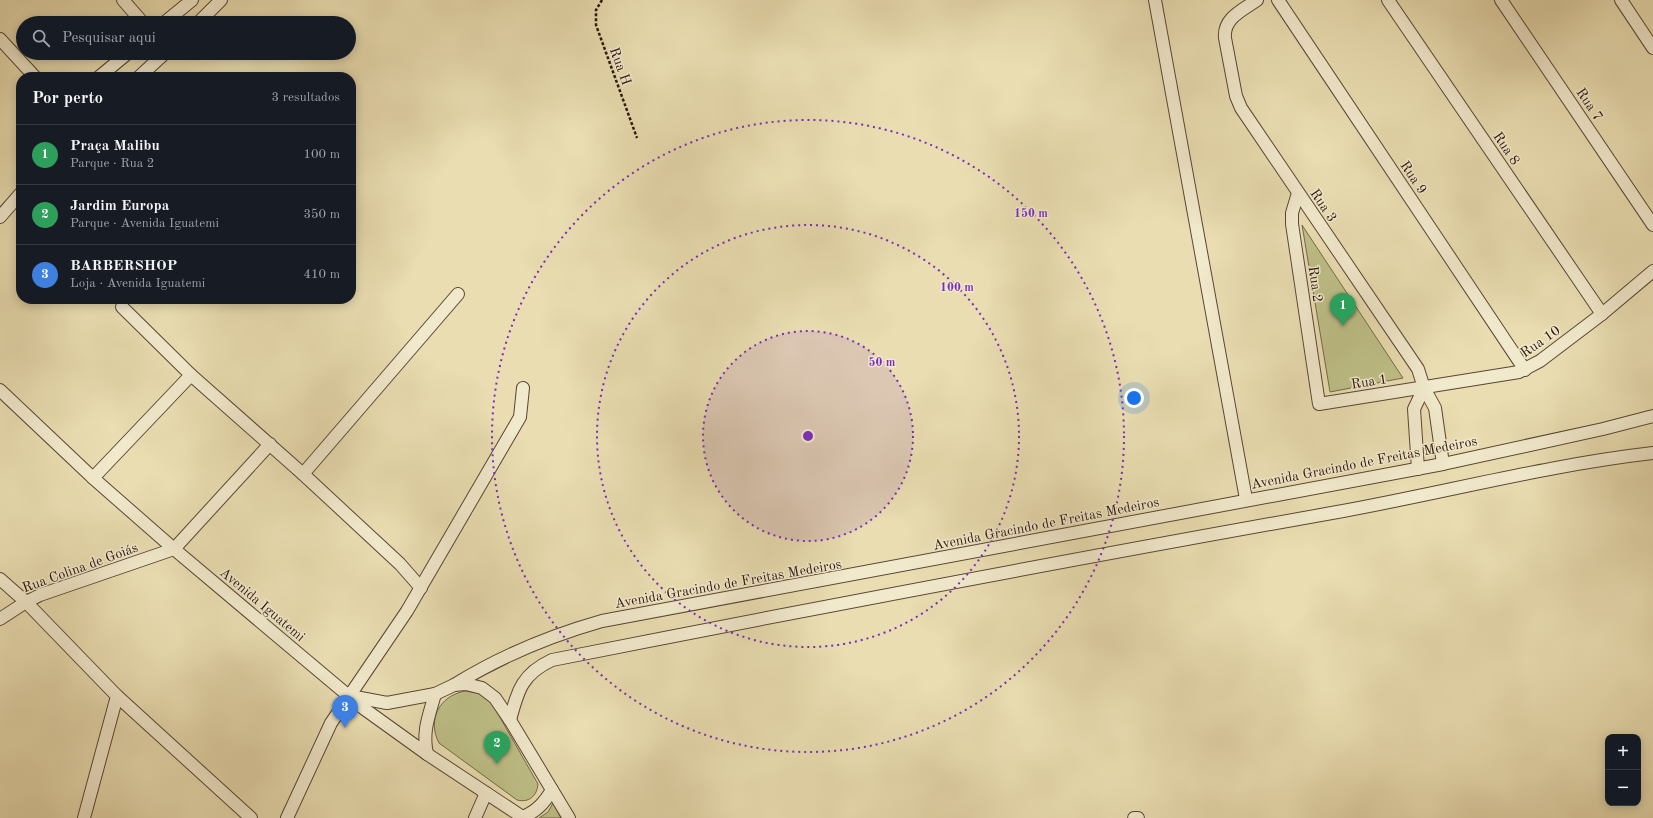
<!DOCTYPE html>
<html lang="pt">
<meta charset="utf-8">
<style>
:root{--surface:#171b24;--page:#242831;--text:#f1f3f6;--muted:#9ea1a6;--line:#363941;--accent:#c59692}
body{margin:0;font-family:"Old Standard TT",serif;background:var(--page);color:var(--text)}
.controls{position:absolute;right:12px;bottom:12px;display:grid;overflow:hidden;border-radius:8px;box-shadow:0 2px 10px #0003}
.controls button{width:36px;height:36px;display:grid;place-items:center;padding:0;border:0;border-bottom:1px solid var(--line);background:var(--surface);color:var(--text);font:20px sans-serif}
.you{position:absolute;left:1134px;top:398px;width:14px;height:14px;margin:-10px;border:3px solid #fff;border-radius:50%;background:#1a73e8;box-shadow:0 0 0 6px #1a73e833}
.badge{display:grid;place-items:center;width:26px;height:26px;border-radius:50%;background:var(--accent);color:#fff;font-size:13px;font-weight:700}
.pin{position:absolute;translate:-50% -33px;filter:drop-shadow(0 1px 2px #0008)}
.pin::after{content:'';position:absolute;top:21px;width:14px;height:12px;background:inherit;clip-path:polygon(0 0,100% 0,50% 100%)}
.list{margin:0;padding:0;list-style:none}
h2{display:flex;justify-content:space-between;align-items:center;height:52px;margin:0;padding:0 16px;font-size:17px}
h2 small{font-size:13px;font-weight:400;color:var(--muted)}
.list li{display:grid;grid-template-columns:26px 1fr auto;gap:12px;align-items:center;box-sizing:border-box;height:60px;padding:0 16px;border-top:1px solid var(--line)}
.list b{display:block;font-size:15px;white-space:nowrap}
.list p{margin:0;font-size:13px;white-space:nowrap;color:var(--muted)}
.list em{font-size:13px;font-style:normal;color:var(--muted)}
.icon{flex:none;width:22px;height:22px;fill:none;stroke:currentColor;stroke-width:2;stroke-linecap:round;stroke-linejoin:round}
.map{position:relative;flex:none;width:1653px;height:818px;overflow:hidden}
.search{position:absolute;background:var(--surface);box-shadow:0 2px 10px #0003;left:16px;top:16px;width:340px;height:44px;display:flex;align-items:center;gap:10px;box-sizing:border-box;padding:0 14px;border-radius:22px;color:var(--muted);font-size:15px}
.panel{position:absolute;background:var(--surface);box-shadow:0 2px 10px #0003;left:16px;top:72px;width:340px;height:232px;border-radius:16px}
.map>svg:first-child{display:block}
.green{fill:#bebf87;stroke:#746a48}
.lines{fill:none;stroke-linecap:round;stroke-linejoin:round}
.street-casing{stroke:#5a4634;stroke-width:14}
.path{stroke:#2b140a;stroke-width:2.5;stroke-dasharray:3 2;stroke-linecap:butt}
.street{stroke:#f1e9cc;stroke-width:12}
.ring{fill:none;stroke:#7b2cbf;stroke-width:2;stroke-dasharray:2 4}
.labels{text-anchor:middle;stroke-width:3;stroke-linejoin:round;paint-order:stroke}
.street-label{font-size:14px;fill:#2b140a;stroke:#f1e9cc}
.centre{fill:#7b2cbf;stroke:#f1e9cc;stroke-width:2}
.ring-label{font-size:12px;text-anchor:middle;font-weight:bold;fill:#7b2cbf;stroke:#f1e9cc;stroke-width:3;stroke-linejoin:round;paint-order:stroke}
</style>
<div class="map">
<svg width="1653" height="818" viewBox="0 0 1653 818">
<rect width="100%" height="100%" fill="#e9ddb1"/>
<filter id="stains"><feTurbulence type="fractalNoise" baseFrequency=".005" numOctaves="4"/><feColorMatrix values="0 0 0 0 .2 0 0 0 0 .09 0 0 0 0 .02 0 0 0 .5 -.17"/></filter>
<radialGradient id="worn" r=".72"><stop offset=".6" stop-color="#630" stop-opacity="0"/><stop offset="1" stop-color="#630" stop-opacity=".3"/></radialGradient>
<!-- green -->
<g class="green">
<path d="M1302 225 1403 378 1330 392Z"/>
<path d="M465 691 478 693 490 700 538 784C537 796 529 803 517 800L439 743C427 720 439 696 465 691Z"/>
<path d="M553 803 561 818H539L548 812Z"/>
</g>
<g class="lines">
<!-- street casing -->
<g class="street-casing">
<g id="street">
<path d="M123 0 143 23"/>
<path d="M1155 0 1246 499"/>
<path d="M1257 0C1243 10 1223 18 1225 38L1236 96 1241 108 1418 369 1424 388 1435 408 1443 464"/>
<path d="M1278 0 1525 370"/>
<path d="M1388 0 1602 314"/>
<path d="M1501 0 1653 225"/>
<path d="M1621 0 1653 48"/>
<path d="M164 23 192 0"/>
<path d="M198 23 221 0"/>
<path d="M0 39 35 77"/>
<path d="M99 77 128 53"/>
<path d="M139 77 165 53"/>
<path d="M1298 193 1292 213V224L1319 404 1519 372 1540 361 1602 314 1653 271"/>
<path d="M0 217 21 193"/>
<path d="M122 307 191 375 303 474 400 564 421 588"/>
<path d="M0 390 93 478 174 549 363 708 427 754 524 818"/>
<path d="M1418 469 1414 409 1424 388"/>
<path d="M303 474 458 294"/>
<path d="M93 478 191 375"/>
<path d="M0 579 26 602 117 696 84 818"/>
<path d="M0 619 26 602 40 595 174 549 270 444"/>
<path d="M454 685C501 656 549 636 602 621L1443 464 1603 429 1653 416"/>
<path d="M117 696 251 818"/>
<path d="M350 696 387 703 435 694 454 685 466 684 482 688 495 698 510 720 569 818"/>
<path d="M510 720C518 690 522 674 552 660 815 608 1079 558 1343 511 1447 492 1548 465 1653 453"/>
<path d="M427 754C422 731 429 716 435 694"/>
<path d="M523 817C537 811 544 803 552 790"/>
<path d="M287 818 331 723 407 611 520 417 523 388"/>
<path d="M475 818 486 793"/>
<path d="M1134 818H1138"/>
</g>
</g>
<!-- path -->
<path class="path" d="M602 0 596 10V25L637 138"/>
<!-- street -->
<use href="#street" class="street"/>
</g>
<!-- distance rings -->
<circle cx="808" cy="436" r="105" fill="#7b2cbf" fill-opacity=".12"/>
<g class="ring">
<circle cx="808" cy="436" r="105"/>
<circle cx="808" cy="436" r="211"/>
<circle cx="808" cy="436" r="316"/>
</g>
<g class="labels">
<!-- street labels -->
<g class="street-label">
<text transform="translate(621 66) rotate(70)" y="5">Rua H</text>
<text transform="translate(1590 104) rotate(56)" y="5">Rua 7</text>
<text transform="translate(1507 148) rotate(56)" y="5">Rua 8</text>
<text transform="translate(1414 177) rotate(56)" y="5">Rua 9</text>
<text transform="translate(1324 205) rotate(56)" y="5">Rua 3</text>
<text transform="translate(1316 284) rotate(82)" y="5">Rua 2</text>
<text transform="translate(1540 341) rotate(-35)" y="5">Rua 10</text>
<text transform="translate(1369 381) rotate(-9)" y="5">Rua 1</text>
<text transform="translate(1364 462) rotate(-11)" y="5">Avenida Gracindo de Freitas Medeiros</text>
<text transform="translate(1046 523) rotate(-11)" y="5">Avenida Gracindo de Freitas Medeiros</text>
<text transform="translate(80 567) rotate(-20)" y="5">Rua Colina de Goiás</text>
<text transform="translate(728 583) rotate(-10)" y="5">Avenida Gracindo de Freitas Medeiros</text>
<text transform="translate(263 604) rotate(40)" y="5">Avenida Iguatemi</text>
</g>
</g>
<circle cx="808" cy="436" r="6" class="centre"/>
<g class="ring-label">
<text x="1031" y="217">150 m</text>
<text x="957" y="291">100 m</text>
<text x="882" y="366">50 m</text>
</g>
<rect width="100%" height="100%" filter="url(#stains)"/>
<rect width="100%" height="100%" fill="url(#worn)"/>
</svg>
<div class="controls">
<button>+</button>
<button>−</button>
</div>
<div class="you"></div>
<div class="pin badge" style="left:1343px;top:326px;background:#2e9e5b">1</div>
<div class="pin badge" style="left:497px;top:764px;background:#2e9e5b">2</div>
<div class="pin badge" style="left:345px;top:728px;background:#3f7fe0">3</div>
<div class="search"><svg class="icon" aria-label="search" viewBox="0 0 24 24"><circle cx="10" cy="10" r="6"/><path d="M15 15l6 6"/></svg>Pesquisar aqui</div>
<section class="panel">
<h2>Por perto<small>3 resultados</small></h2>
<ul class="list">
<li><span class="badge" style="background:#2e9e5b">1</span><div><b>Praça Malibu</b><p>Parque · Rua 2</p></div><em>100 m</em></li>
<li><span class="badge" style="background:#2e9e5b">2</span><div><b>Jardim Europa</b><p>Parque · Avenida Iguatemi</p></div><em>350 m</em></li>
<li><span class="badge" style="background:#3f7fe0">3</span><div><b>BARBERSHOP</b><p>Loja · Avenida Iguatemi</p></div><em>410 m</em></li>
</ul>
</section>
</div>
